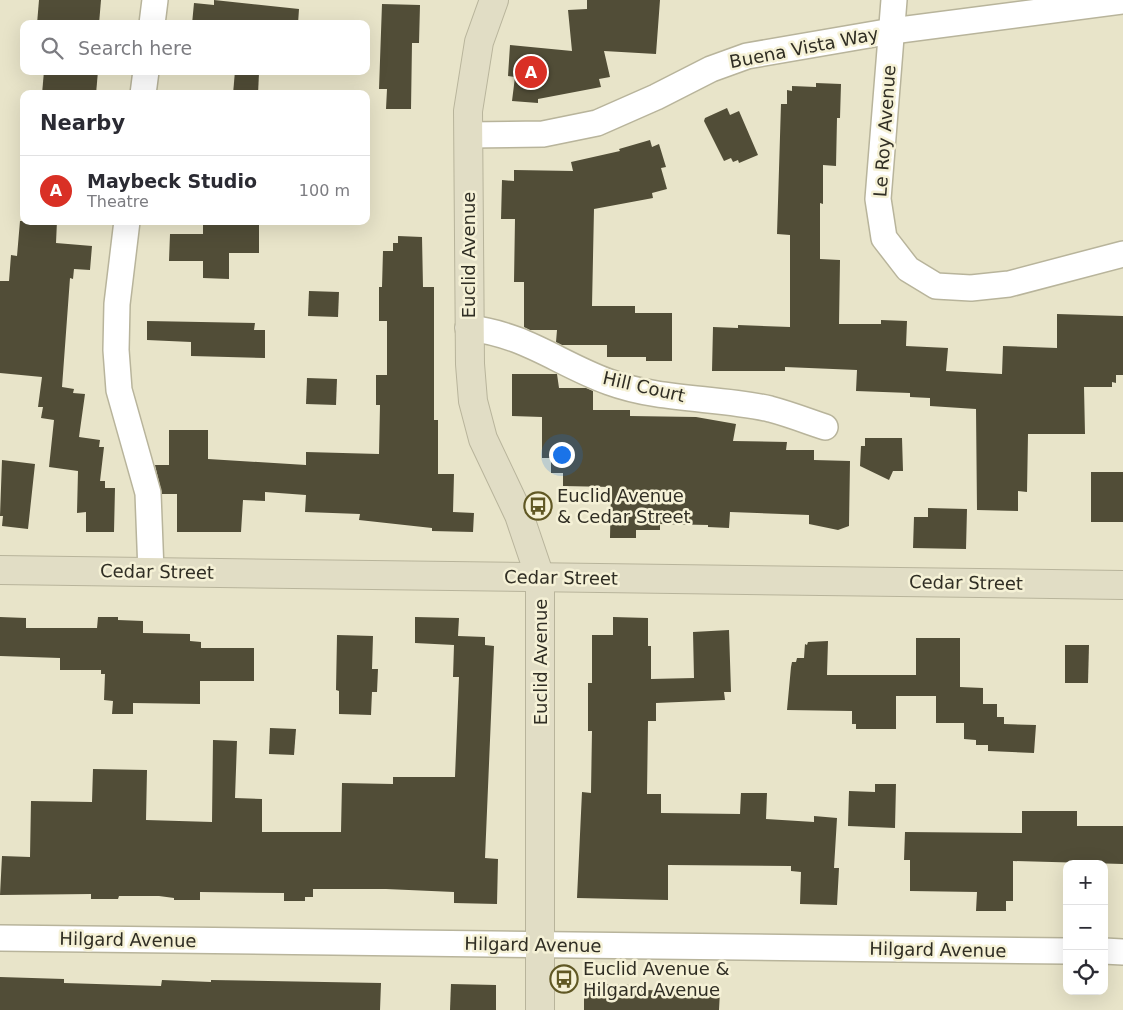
<!DOCTYPE html>
<meta charset="utf-8">
<style>
:root{--surface:#fff;--page:#f2f2f3;--text:#2b2b33;--muted:#7c7c81;--line:#e1e1e2;--accent:#d93025}
body{margin:0;font-family:"DejaVu Sans",sans-serif;background:var(--page);color:var(--text)}
.controls{position:absolute;right:15px;bottom:15px;display:grid;overflow:hidden;border-radius:10px;box-shadow:0 5px 20px #0002}
.controls button{width:45px;height:45px;display:grid;place-items:center;padding:0;border:0;border-bottom:1px solid var(--line);background:var(--surface);color:var(--text);font:25px sans-serif}
.you{position:absolute;left:561px;top:454px;width:18px;height:18px;margin:-12px;border:4px solid #fff;border-radius:50%;background:#1a73e8;box-shadow:0 0 0 8px #1a73e833}
.badge{display:grid;place-items:center;width:32px;height:32px;border-radius:50%;background:var(--accent);color:#fff;font-size:16px;font-weight:700}
.pin{position:absolute;translate:-50% -50%;border:2px solid #fff;box-shadow:0 1px 5px #0006}
.list{margin:0;padding:0;list-style:none}
h2{display:flex;justify-content:space-between;align-items:center;height:65px;margin:0;padding:0 20px;font-size:21px}
h2 small{font-size:16px;font-weight:400;color:var(--muted)}
.list li{display:grid;grid-template-columns:32px 1fr auto;gap:15px;align-items:center;box-sizing:border-box;height:70px;padding:0 20px;border-top:1px solid var(--line)}
.list b{display:block;font-size:19px;white-space:nowrap}
.list p{margin:0;font-size:16px;white-space:nowrap;color:var(--muted)}
.list em{font-size:16px;font-style:normal;color:var(--muted)}
.icon{flex:none;width:28px;height:28px;fill:none;stroke:currentColor;stroke-width:2;stroke-linecap:round;stroke-linejoin:round}
.map{position:relative;flex:none;width:1123px;height:1010px;overflow:hidden}
.search{position:absolute;background:var(--surface);box-shadow:0 5px 20px #0002;left:20px;top:20px;width:350px;height:55px;display:flex;align-items:center;gap:12px;box-sizing:border-box;padding:0 18px;border-radius:10px;color:var(--muted);font-size:19px}
.panel{position:absolute;background:var(--surface);box-shadow:0 5px 20px #0002;left:20px;top:90px;width:350px;height:135px;border-radius:10px}
.map>svg:first-child{display:block}
.building{fill:#514d37}
.lines{fill:none;stroke-linecap:round;stroke-linejoin:round}
.street-casing{stroke:#b8b49b;stroke-width:28}
.secondary-casing{stroke:#b8b49b;stroke-width:30}
.street{stroke:#fff;stroke-width:25}
.secondary{stroke:#e1ddc5;stroke-width:28}
.labels{text-anchor:middle;stroke-width:5;stroke-linejoin:round;paint-order:stroke}
.street-label{font-size:18px;fill:#302e24;stroke:#f5f1d6}
.poi-label{font-size:18px;fill:#302e24;stroke:#f5f1d6;text-anchor:start}
</style>
<div class="map">
<svg width="1123" height="1010" viewBox="0 0 1123 1010">
<rect width="100%" height="100%" fill="#e8e4c9"/>
<!-- building -->
<g class="building">
<path d="M39 0H101L99 24H37Z"/>
<path d="M214 0 299 9 298 24H192L194 3 214 5Z"/>
<path d="M587 0H660L656 54 604 51 610 77 599 79 601 87 538 99V103L512 101 515 77 508 76 510 45 572 51 568 10 587 9Z"/>
<path d="M382 4 420 5 419 43H412L411 109H386L387 89H379Z"/>
<path d="M44 71H98L96 94H42Z"/>
<path d="M235 71 259 73 258 94H233Z"/>
<path d="M816 83 841 84 840 118H837L836 166 823 165V204L820 203V259L840 260 839 324H881V320L907 321 906 346 948 348 946 371 1002 374 1003 346 1057 348V314L1123 316V375H1116V383L1112 382V387H1084L1085 434H1028L1027 492 1018 491V511L977 510 976 409 930 406V398L910 397V393L856 391 857 370 785 367V371H712L713 327 738 328V325L790 327V235L777 234 781 104H787V90L792 91V86L816 87Z"/>
<path d="M727 108 730 115 739 111 758 155 739 163 738 160 733 162 731 158 724 161 704 121 705 118Z"/>
<path d="M650 140 652 147 659 144 666 167 661 168 667 189 652 193 653 198 594 209 592 306H635V313H672V361H646V357H607V345H562L556 342 557 330H530L524 327V282H514L515 219H501L502 180 514 181V170L573 171 571 162 620 151 619 149Z"/>
<path d="M20 221H57L56 243 92 246 90 270 74 269 73 279 70 278 62 387 74 389 73 393 85 394 79 437 100 440 99 447H104L100 481H105V488H115L114 532H86V512L77 513 78 471 49 467 54 420 41 418 43 407H38L42 377 0 373V281H9L11 255 17 256Z"/>
<path d="M203 221H259V253H229V279L203 278V261H169L170 234H203Z"/>
<path d="M398 236 422 237 423 287H434V420H438V474H454L453 512 474 513 473 532 432 531V528L359 520 360 514 305 512 306 495 265 492V501L243 500 241 532H177V494H162L155 465H169V430H208V459L306 465V452L379 454 380 405H376V375H387V321H379V287H382L383 251H393V243H398Z"/>
<path d="M309 291 339 292 338 317 308 316Z"/>
<path d="M147 321 255 323 254 330H265V358L191 356V342L147 340Z"/>
<path d="M512 374H557L559 388H586L593 391V410H630V416L696 417 736 424 733 441 787 442 786 450H814V460L850 461 849 526 838 530 809 524V515L730 512 729 528 708 527V525L660 524V530H636V538H610L611 487 563 486V473H551V458H542V417L512 416Z"/>
<path d="M307 378 337 379 336 405 306 404Z"/>
<path d="M865 438H902L903 471H893L889 480 860 466 861 446H865Z"/>
<path d="M2 460 35 464 28 529 2 526 3 516H0Z"/>
<rect x="1091" y="472" width="32" height="50"/>
<path d="M928 508 967 509 966 549 913 548 914 517H928Z"/>
<path d="M0 617 26 618V628H97L98 617H118V620L143 621V633L190 634V641L201 642V648H254V681H200V704L133 703V714H112L113 701 104 700 105 674H101V670H60V658L0 656Z"/>
<path d="M415 617 459 618 458 636 485 637V645L494 646 485 858 498 859 497 904 454 903V892L386 889H313V897H305V901H284V893L200 892V900H174V898L159 896H119L118 899H91V894L0 895 2 856 30 857 31 801 92 802 93 769 147 770 146 820 212 822 213 740 237 741 235 798 262 799V832H341L342 783 393 784V777H455L459 677H453L454 645 415 643Z"/>
<path d="M613 617 648 618V646H651V679L694 678 693 632 729 630 731 692H724L725 700 656 703V721H648L647 794H661V813L740 814 741 793H767L766 819 814 822V816L837 818 834 868H839L837 905 800 904 801 872 791 871V866L668 865V900L577 898 582 792 591 793 592 731H588V683H592V635H613Z"/>
<path d="M337 635 373 636 372 669H378L377 692H372L371 715 339 714V691L336 690Z"/>
<path d="M916 638H960V687L983 688V704H997V717H1004V724L1036 725 1034 753 988 751V745H976V740L964 739V723H936V696H896V729H856V724H852V711L787 710 791 667 792 662H796L797 658H804L805 644 807 645 808 642 828 641 827 675H916Z"/>
<path d="M1065 645H1089L1088 683H1065Z"/>
<path d="M270 728 296 729 294 755 269 754Z"/>
<path d="M875 784H896L895 828 848 826 849 791 875 792Z"/>
<path d="M1022 811H1077V826H1123V864L1013 861V901H1006V911H976L977 892 910 891V860H904L905 832 1022 833Z"/>
<path d="M0 977 64 979V983L161 986 162 980 211 982V980L381 983 380 1010H0Z"/>
<path d="M451 984 496 985V1010H450Z"/>
<path d="M584 984 637 985V990L720 991 719 1010H584Z"/>
</g>
<g class="lines">
<!-- street casing -->
<g class="street-casing">
<g id="street">
<path d="M894 0 878 199 884 238 908 269 936 286 971 288 1009 284 1123 254"/>
<path d="M152 24 155 0"/>
<path d="M143 94 146 71"/>
<path d="M468 135 543 134 597 123 656 97 711 69 747 56 892 31 1123 1"/>
<path d="M127 221 117 304 116 350 119 390 148 493 151 572"/>
<path d="M468 328C525 334 559 364 609 382 661 401 718 397 770 409 789 414 807 421 825 427"/>
<path d="M0 938 1067 951"/>
<path d="M1104 951 1123 952"/>
</g>
</g>
<!-- secondary casing -->
<g class="secondary-casing">
<g id="secondary">
<path d="M494 0 479 42 468 111 470 364 473 401 483 439 519 515 540 577V1010"/>
<path d="M0 570 1123 585"/>
</g>
</g>
<!-- street -->
<use href="#street" class="street"/>
<!-- secondary -->
<use href="#secondary" class="secondary"/>
</g>
<!-- icons -->
<defs>
<g id="bus-ring" transform="scale(1.4375)"><circle r="9.5" fill="#f5f1d6" stroke="#605824" stroke-width="1.5"/><path d="M-5-6H5V4H4V6H2V4H-2V6H-4V4H-5ZM-3.5-4V0h7V-4ZM-3.5 1.2v1.5H-2V1.2ZM2 1.2v1.5H3.5V1.2Z" fill="#605824"/></g>
</defs>
<g fill-rule="evenodd">
<use href="#bus-ring" x="538" y="506"/>
<use href="#bus-ring" x="564" y="979"/>
</g>
<g class="labels">
<!-- street labels -->
<g class="street-label">
<text transform="translate(804 48) rotate(-11)" y="6">Buena Vista Way</text>
<text transform="translate(885 131) rotate(-86)" y="6">Le Roy Avenue</text>
<text transform="translate(469 255) rotate(-90)" y="6">Euclid Avenue</text>
<text transform="translate(644 387) rotate(13)" y="6">Hill Court</text>
<text transform="translate(157 572) rotate(1)" y="6">Cedar Street</text>
<text transform="translate(561 578) rotate(1)" y="6">Cedar Street</text>
<text transform="translate(966 583) rotate(1)" y="6">Cedar Street</text>
<text transform="translate(541 662) rotate(-90)" y="6">Euclid Avenue</text>
<text transform="translate(128 940) rotate(1)" y="6">Hilgard Avenue</text>
<text transform="translate(533 945) rotate(1)" y="6">Hilgard Avenue</text>
<text transform="translate(938 950) rotate(1)" y="6">Hilgard Avenue</text>
</g>
<!-- poi labels -->
<g class="poi-label">
<text x="557" y="502">Euclid Avenue<tspan x="557" dy="21">&amp; Cedar Street</tspan></text>
<text x="583" y="975">Euclid Avenue &amp;<tspan x="583" dy="21">Hilgard Avenue</tspan></text>
</g>
</g>
</svg>
<div class="controls">
<button>+</button>
<button>−</button>
<button><svg class="icon" aria-label="locate" viewBox="0 0 24 24"><circle cx="12" cy="12" r="6"/><path d="M12 2v4M12 18v4M2 12h4M18 12h4"/></svg></button>
</div>
<div class="you"></div>
<div class="pin badge" style="left:531px;top:72px">A</div>
<div class="search"><svg class="icon" aria-label="search" viewBox="0 0 24 24"><circle cx="10" cy="10" r="6"/><path d="M15 15l6 6"/></svg>Search here</div>
<section class="panel">
<h2>Nearby<small></small></h2>
<ul class="list">
<li><span class="badge">A</span><div><b>Maybeck Studio</b><p>Theatre</p></div><em>100 m</em></li>
</ul>
</section>
</div>
